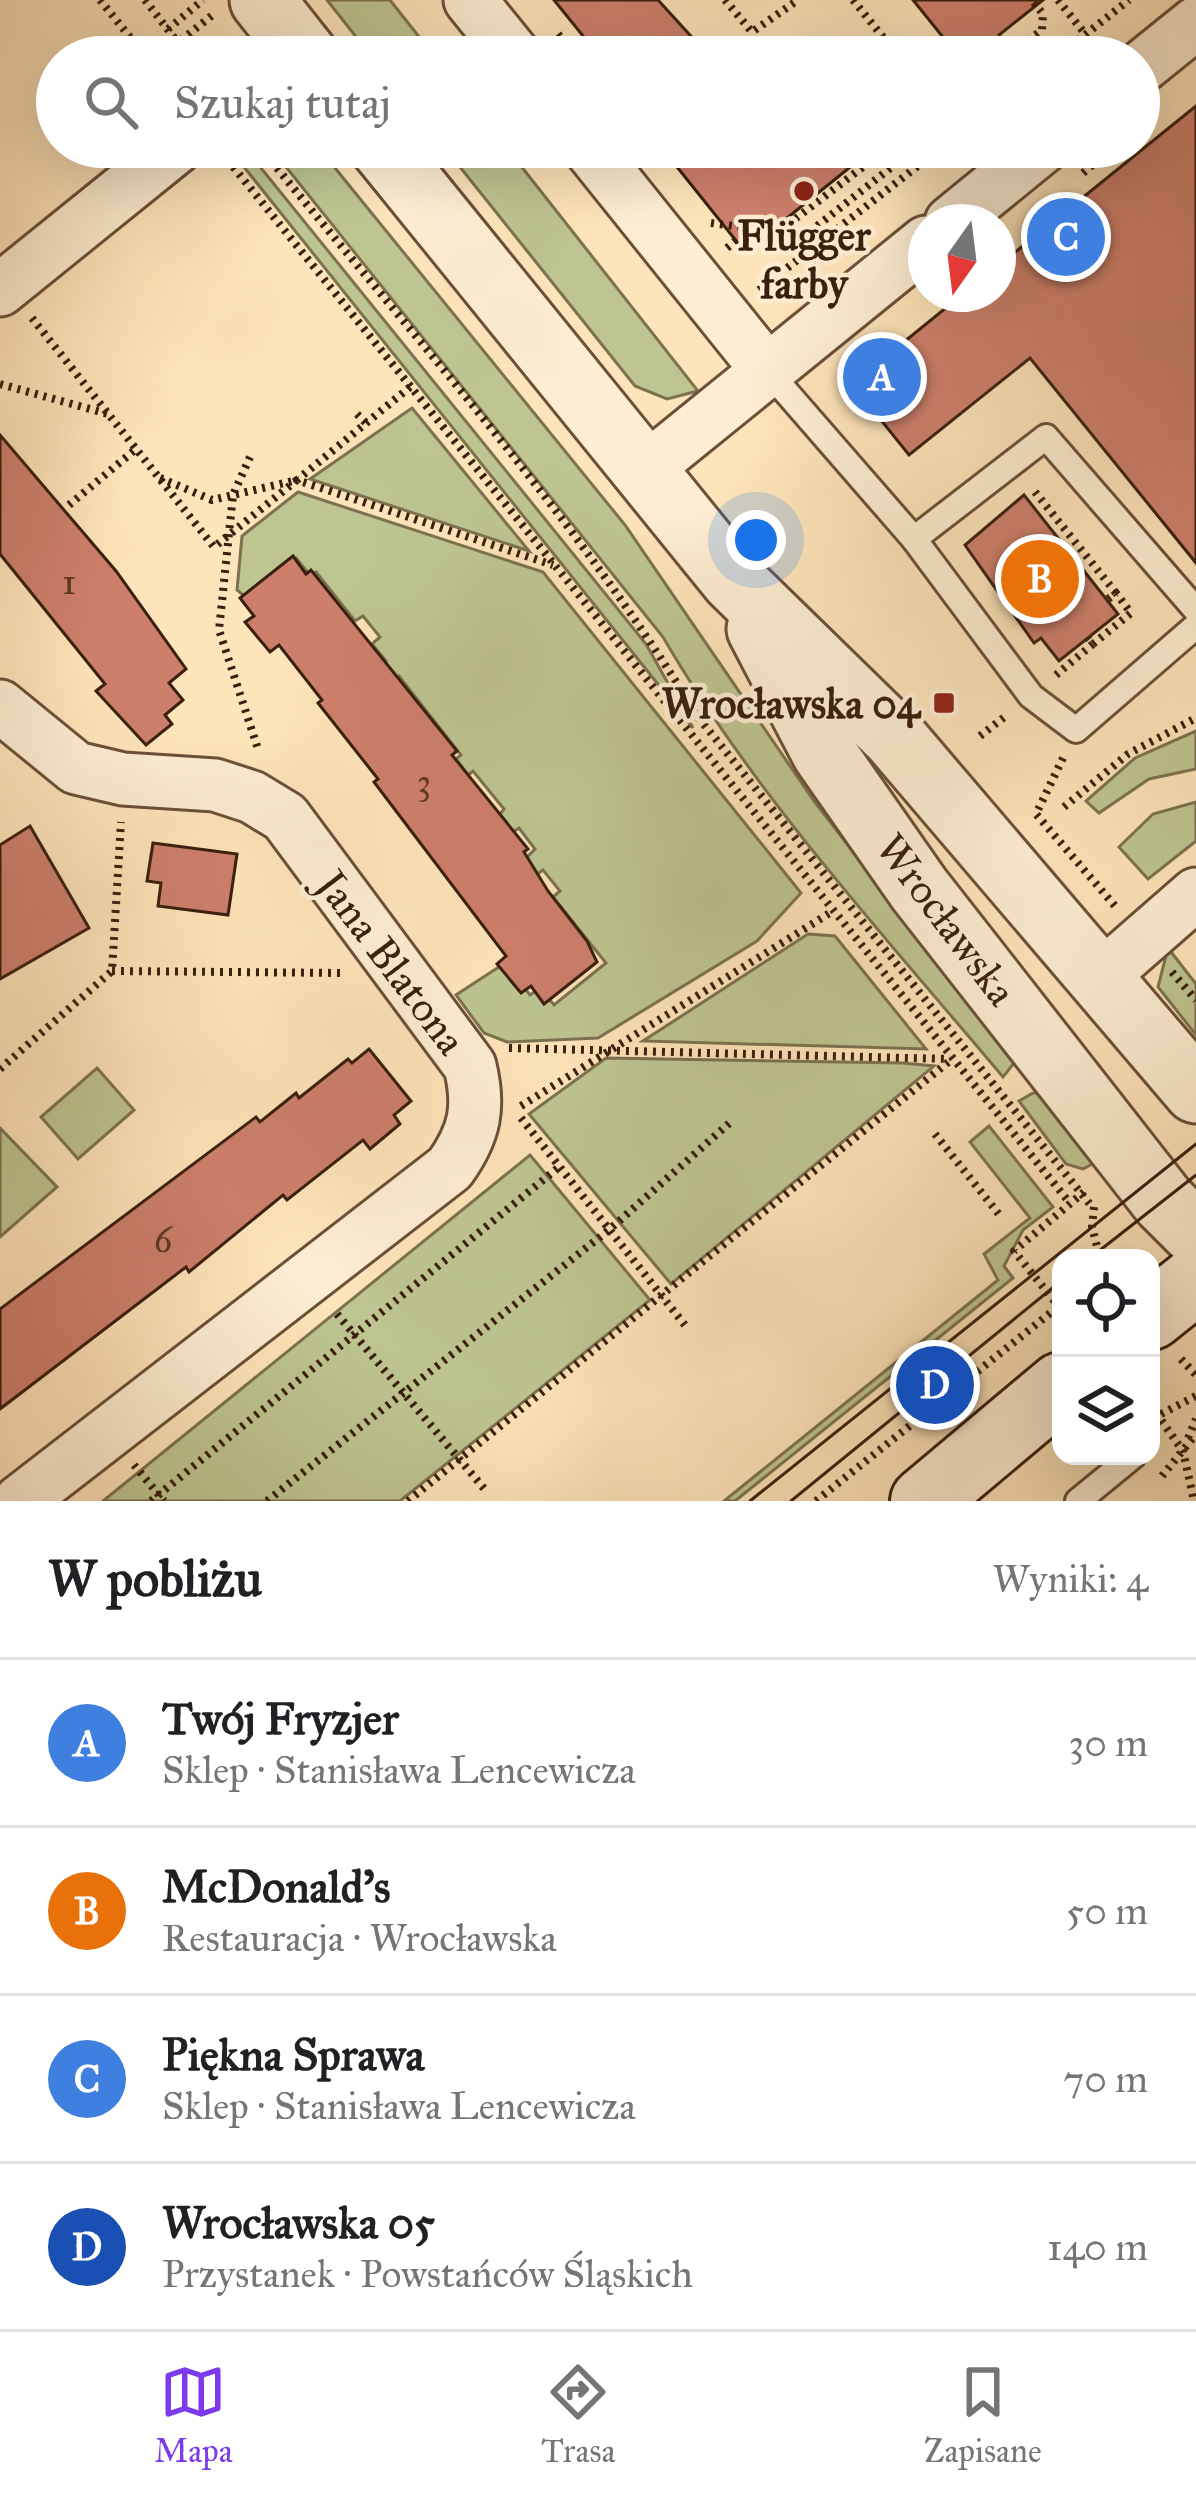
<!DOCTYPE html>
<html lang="pl">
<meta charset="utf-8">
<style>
:root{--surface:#fff;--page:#f2f2f2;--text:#202124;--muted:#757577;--line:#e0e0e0;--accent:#7c3aed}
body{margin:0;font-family:"IM FELL Great Primer",serif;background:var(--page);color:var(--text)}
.controls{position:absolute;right:36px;bottom:36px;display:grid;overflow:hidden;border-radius:24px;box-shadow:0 12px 48px #0002}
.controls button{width:108px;height:108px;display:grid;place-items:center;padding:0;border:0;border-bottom:3px solid var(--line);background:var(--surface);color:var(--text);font:60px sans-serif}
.compass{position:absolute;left:908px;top:204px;width:108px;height:108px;border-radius:50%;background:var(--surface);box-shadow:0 12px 48px #0002;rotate:194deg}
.you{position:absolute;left:756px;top:540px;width:42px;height:42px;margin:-30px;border:9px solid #fff;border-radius:50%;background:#1a73e8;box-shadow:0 0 0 18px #1a73e833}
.badge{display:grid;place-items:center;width:78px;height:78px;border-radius:50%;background:var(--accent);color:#fff;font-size:39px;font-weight:700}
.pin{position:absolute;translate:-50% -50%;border:6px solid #fff;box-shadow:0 3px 12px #0006}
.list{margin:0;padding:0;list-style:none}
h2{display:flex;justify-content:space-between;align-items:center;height:156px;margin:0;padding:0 48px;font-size:51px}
h2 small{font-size:39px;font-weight:400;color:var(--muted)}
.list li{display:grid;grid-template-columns:78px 1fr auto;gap:36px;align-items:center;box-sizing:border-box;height:168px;padding:0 48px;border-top:3px solid var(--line)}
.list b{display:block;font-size:45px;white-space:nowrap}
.list p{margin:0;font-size:39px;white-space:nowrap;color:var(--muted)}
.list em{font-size:39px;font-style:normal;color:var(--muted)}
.icon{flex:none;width:66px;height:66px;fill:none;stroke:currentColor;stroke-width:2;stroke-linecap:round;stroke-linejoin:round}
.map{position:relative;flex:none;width:1196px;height:1501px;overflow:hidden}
.search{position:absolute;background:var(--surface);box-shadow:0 12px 48px #0002;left:36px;right:36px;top:36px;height:132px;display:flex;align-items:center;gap:30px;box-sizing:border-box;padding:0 42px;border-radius:66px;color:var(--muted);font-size:45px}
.sheet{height:828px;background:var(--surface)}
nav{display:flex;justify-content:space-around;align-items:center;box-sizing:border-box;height:168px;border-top:3px solid var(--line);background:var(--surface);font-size:33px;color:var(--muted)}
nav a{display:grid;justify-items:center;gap:6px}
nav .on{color:var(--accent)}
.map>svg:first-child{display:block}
.green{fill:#bec591;stroke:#7c724f;stroke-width:3}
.building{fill:#cd7f6c;stroke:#391f0d;stroke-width:3}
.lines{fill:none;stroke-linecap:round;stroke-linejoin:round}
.service-casing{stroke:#6a5038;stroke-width:30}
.minor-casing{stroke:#6a5038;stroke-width:57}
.tertiary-casing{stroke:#6a5038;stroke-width:69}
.secondary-casing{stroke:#391f0d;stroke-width:72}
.path{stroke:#391f0d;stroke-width:8;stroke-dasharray:3 6;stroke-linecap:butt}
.service{stroke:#feedd2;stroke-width:24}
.minor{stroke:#feedd2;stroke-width:51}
.tertiary{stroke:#feedd2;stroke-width:63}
.secondary{stroke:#feedd2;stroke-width:66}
.tram{stroke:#391f0d;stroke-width:3}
.poi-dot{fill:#8f2418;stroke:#feedd2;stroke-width:4.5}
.labels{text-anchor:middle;stroke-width:9;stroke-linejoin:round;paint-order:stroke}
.number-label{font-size:36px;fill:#5e3725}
.poi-label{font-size:42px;font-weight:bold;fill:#391f0d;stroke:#feedd2}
.street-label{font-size:42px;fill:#391f0d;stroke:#feedd2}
</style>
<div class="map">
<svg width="1196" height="1501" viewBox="0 0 1196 1501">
<rect width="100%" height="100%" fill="#fee4ba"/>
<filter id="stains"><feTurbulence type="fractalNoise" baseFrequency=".00167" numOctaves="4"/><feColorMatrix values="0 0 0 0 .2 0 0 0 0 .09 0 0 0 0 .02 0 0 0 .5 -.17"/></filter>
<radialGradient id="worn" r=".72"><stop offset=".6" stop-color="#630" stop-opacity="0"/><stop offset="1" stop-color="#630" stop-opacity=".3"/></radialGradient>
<!-- green -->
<g class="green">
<path d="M327 0H390L435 57H372Z"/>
<path d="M228 147H244L646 644 693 728Z"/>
<path d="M270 147H318L625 525 814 801 1015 1062 1003 1077C884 935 756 797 663 637Z"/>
<path d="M444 147H506L698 391 667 399 635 386Z"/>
<path d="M412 408 529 551 310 479Z"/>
<path d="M298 492 543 572 801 893 757 941 598 1038 507 1042 484 1033 456 995 505 963 530 995 540 988 554 1005 606 963 553 897 560 891 543 870 536 875 524 860 535 849 519 828 513 832 500 814 504 809 473 771 468 775 456 759 461 755 399 676 393 680 381 665 386 661 372 644 380 637 363 616 355 621 316 572 310 575 296 558 246 597 237 590 242 536Z"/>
<path d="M1196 731V769L1149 779 1099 813 1086 801 1135 758Z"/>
<path d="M1196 802V841L1148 879 1119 847 1153 814Z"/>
<path d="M808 934 835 936 926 1049 643 1041Z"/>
<path d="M1168 948 1196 984V1035L1158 987Z"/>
<path d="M606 1058 903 1063 934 1066 671 1284 529 1114Z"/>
<path d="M97 1068 134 1110 78 1159 41 1117Z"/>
<path d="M1033 1093H1043L1100 1160 1083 1169 1066 1164 1019 1101Z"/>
<path d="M989 1126 1053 1207 1023 1230 1004 1266 1013 1278 735 1501H724L998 1280 984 1254 1030 1218 970 1142Z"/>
<path d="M0 1128 57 1187 0 1237Z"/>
<path d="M530 1155 650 1300 400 1501H103Z"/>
</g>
<!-- building -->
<g class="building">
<path d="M554 0H658L710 57H600Z"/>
<path d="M913 0H1043L999 35 1016 57H959Z"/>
<path d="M1196 106V563L1030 358 909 455 852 384 963 294H998V266Z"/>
<path d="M661 147H875L745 252Z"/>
<path d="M0 435 116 571 186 669 169 683 183 700 165 715 172 724 146 745 96 691 105 684 0 554Z"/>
<path d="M1024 495 1118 614 1059 661 1041 638 1034 643 965 545Z"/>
<path d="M293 556 306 574 311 570 457 751 452 755 528 849 524 852 548 891 587 941 597 962 544 1004 531 986 521 993 497 964 506 956 374 782 378 779 318 703 322 700 279 645 270 652 245 622 254 616 240 598Z"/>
<path d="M30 826 89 928 0 979V845Z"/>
<path d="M153 843 237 854 228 915 158 906 161 883 147 881Z"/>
<path d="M369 1049 411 1101 394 1115 400 1124 370 1149 363 1140 287 1200 283 1195 189 1272 186 1267 0 1409V1309L256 1117 260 1122 296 1093 299 1098 348 1059 352 1063Z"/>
</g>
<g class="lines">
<!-- service casing -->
<g class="service-casing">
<g id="service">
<path d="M767 370 914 539 1031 696 1076 730 1196 626"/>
<path d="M914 539 1046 437 1196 610"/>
<path d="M1078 1501 1133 1456"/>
</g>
</g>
<!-- minor casing -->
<g class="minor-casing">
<g id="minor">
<path d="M470 0 516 57"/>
<path d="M1139 69 1196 23"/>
<path d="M588 147 767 370"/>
<path d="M951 222 1043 147"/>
<path d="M0 290 177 147"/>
<path d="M646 469 926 242"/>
<path d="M0 706 76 768 123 779 215 785 252 797 285 817 470 1066C480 1107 475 1133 450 1168L20 1501"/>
<path d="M1101 977 1196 894"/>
</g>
</g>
<!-- tertiary casing -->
<g class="tertiary-casing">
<g id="tertiary">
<path d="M262 0 307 57"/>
<path d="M382 147 733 580 894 737 1196 1091"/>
<path d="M759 629 824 753 919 889 1164 1202 1196 1234"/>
</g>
</g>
<!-- secondary casing -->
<g class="secondary-casing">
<g id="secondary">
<path d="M1151 1316 1196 1280"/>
<path d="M924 1501 1061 1386"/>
</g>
</g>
<!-- path -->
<g class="path">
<path d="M100 0 146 57"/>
<path d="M145 0 189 57"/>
<path d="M725 0 752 32 798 0"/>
<path d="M853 0 899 57"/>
<path d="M1058 0 1086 35"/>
<path d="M168 29 203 0"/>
<path d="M558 34 566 44 576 38 592 57"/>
<path d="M160 57 215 13"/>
<path d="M920 57 940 42"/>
<path d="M1007 57 1042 30 1043 14 1032 0"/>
<path d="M1057 57 1129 0"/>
<path d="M1139 127 1158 112"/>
<path d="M260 147C410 333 574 513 698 717L1093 1208"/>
<path d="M222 153 1069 1202"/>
<path d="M1083 173 1114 147"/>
<path d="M711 223 778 232 889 147"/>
<path d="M727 248 752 227"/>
<path d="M803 255 793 245 917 147"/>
<path d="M759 290 942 147"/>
<path d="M32 318 214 547 297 480 212 500 158 477"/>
<path d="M0 384 108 414"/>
<path d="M410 387 297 480 553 565"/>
<path d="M357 414 366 423"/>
<path d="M250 457 233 495 219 630 258 749"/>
<path d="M1035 492 1116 593"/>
<path d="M69 505 136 449"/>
<path d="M1093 644 1131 613 1116 593 1108 599"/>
<path d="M1056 675 1093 644 1088 638"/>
<path d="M980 736 1007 715"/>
<path d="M1063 758 1036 814 1115 906"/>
<path d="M1064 807 1128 754 1196 718"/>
<path d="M112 971 345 973"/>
<path d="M1172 972 1196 1000"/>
<path d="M509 1048 950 1059"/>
<path d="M0 1069 112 971 121 822"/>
<path d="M521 1106 833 911"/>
<path d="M521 1118 688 1329"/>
<path d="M935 1134 1001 1217"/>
<path d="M1094 1207 1092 1227 1100 1258"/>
<path d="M1060 1308 1014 1251 1084 1192"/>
<path d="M337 1314 487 1492"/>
<path d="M1181 1359 1196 1375"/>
<path d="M1151 1406 1183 1451 1194 1501"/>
<path d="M1161 1414 1196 1396"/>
<path d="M1188 1438 1196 1419"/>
<path d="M134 1465 164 1501"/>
<path d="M1162 1476 1196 1434"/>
<path d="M151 1501 559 1167"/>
<path d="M267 1501 610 1229 733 1120"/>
<path d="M408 1501 952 1059"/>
<path d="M816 1501 1059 1306"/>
</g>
<!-- service -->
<use href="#service" class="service"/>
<!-- minor -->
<use href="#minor" class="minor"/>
<!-- tertiary -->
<use href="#tertiary" class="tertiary"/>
<!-- secondary -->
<use href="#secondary" class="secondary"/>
<!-- tram -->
<g class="tram">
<path d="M1090 1258 1196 1175"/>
<path d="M750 1501 1196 1144"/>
<path d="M791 1501 1061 1281"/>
</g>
</g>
<!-- markers -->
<g class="poi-dot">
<circle cx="804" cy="191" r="12"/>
<rect x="932" y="691" width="24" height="24" rx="6"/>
</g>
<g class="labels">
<!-- number labels -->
<g class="number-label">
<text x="69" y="594">1</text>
<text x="424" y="794">3</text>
<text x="163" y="1252">6</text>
</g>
<!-- poi labels -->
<g class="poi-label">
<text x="804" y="250">Flügger<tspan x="804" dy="48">farby</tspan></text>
<text x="920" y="718" text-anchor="end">Wrocławska 04</text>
</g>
<!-- street labels -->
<g class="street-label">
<text transform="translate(947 919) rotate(53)" y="15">Wrocławska</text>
<text transform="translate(392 962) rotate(53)" y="15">Jana Blatona</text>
</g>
</g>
<rect width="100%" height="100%" filter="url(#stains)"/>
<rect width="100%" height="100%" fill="url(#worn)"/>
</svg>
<div class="controls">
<button><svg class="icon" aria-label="locate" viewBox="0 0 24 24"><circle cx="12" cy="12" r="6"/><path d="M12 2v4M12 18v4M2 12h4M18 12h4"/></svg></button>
<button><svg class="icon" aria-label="layers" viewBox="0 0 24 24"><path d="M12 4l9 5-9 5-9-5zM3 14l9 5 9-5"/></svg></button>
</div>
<svg class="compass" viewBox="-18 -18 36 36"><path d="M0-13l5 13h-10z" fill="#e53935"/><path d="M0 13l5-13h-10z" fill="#757577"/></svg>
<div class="you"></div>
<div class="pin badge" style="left:882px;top:377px;background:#3f7fe0">A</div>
<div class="pin badge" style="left:1040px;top:579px;background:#e8710a">B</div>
<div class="pin badge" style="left:1066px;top:237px;background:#3f7fe0">C</div>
<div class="pin badge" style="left:935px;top:1385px;background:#1a4fb4">D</div>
<div class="search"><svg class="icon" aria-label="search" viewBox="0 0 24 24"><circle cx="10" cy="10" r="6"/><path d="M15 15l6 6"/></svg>Szukaj tutaj</div>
</div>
<section class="sheet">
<h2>W pobliżu<small>Wyniki: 4</small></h2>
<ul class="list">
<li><span class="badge" style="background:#3f7fe0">A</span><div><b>Twój Fryzjer</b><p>Sklep · Stanisława Lencewicza</p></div><em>30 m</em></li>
<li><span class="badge" style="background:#e8710a">B</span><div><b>McDonald's</b><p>Restauracja · Wrocławska</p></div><em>50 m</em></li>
<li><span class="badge" style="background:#3f7fe0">C</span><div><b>Piękna Sprawa</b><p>Sklep · Stanisława Lencewicza</p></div><em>70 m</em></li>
<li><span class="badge" style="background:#1a4fb4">D</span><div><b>Wrocławska 05</b><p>Przystanek · Powstańców Śląskich</p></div><em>140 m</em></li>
</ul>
</section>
<nav>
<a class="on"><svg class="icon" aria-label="map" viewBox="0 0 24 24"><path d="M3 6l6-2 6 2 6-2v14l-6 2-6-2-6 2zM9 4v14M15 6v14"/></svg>Mapa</a>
<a><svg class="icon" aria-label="directions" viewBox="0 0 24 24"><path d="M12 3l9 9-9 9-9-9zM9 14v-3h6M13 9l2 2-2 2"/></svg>Trasa</a>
<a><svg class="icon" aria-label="saved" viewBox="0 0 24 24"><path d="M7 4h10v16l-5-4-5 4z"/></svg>Zapisane</a>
</nav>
